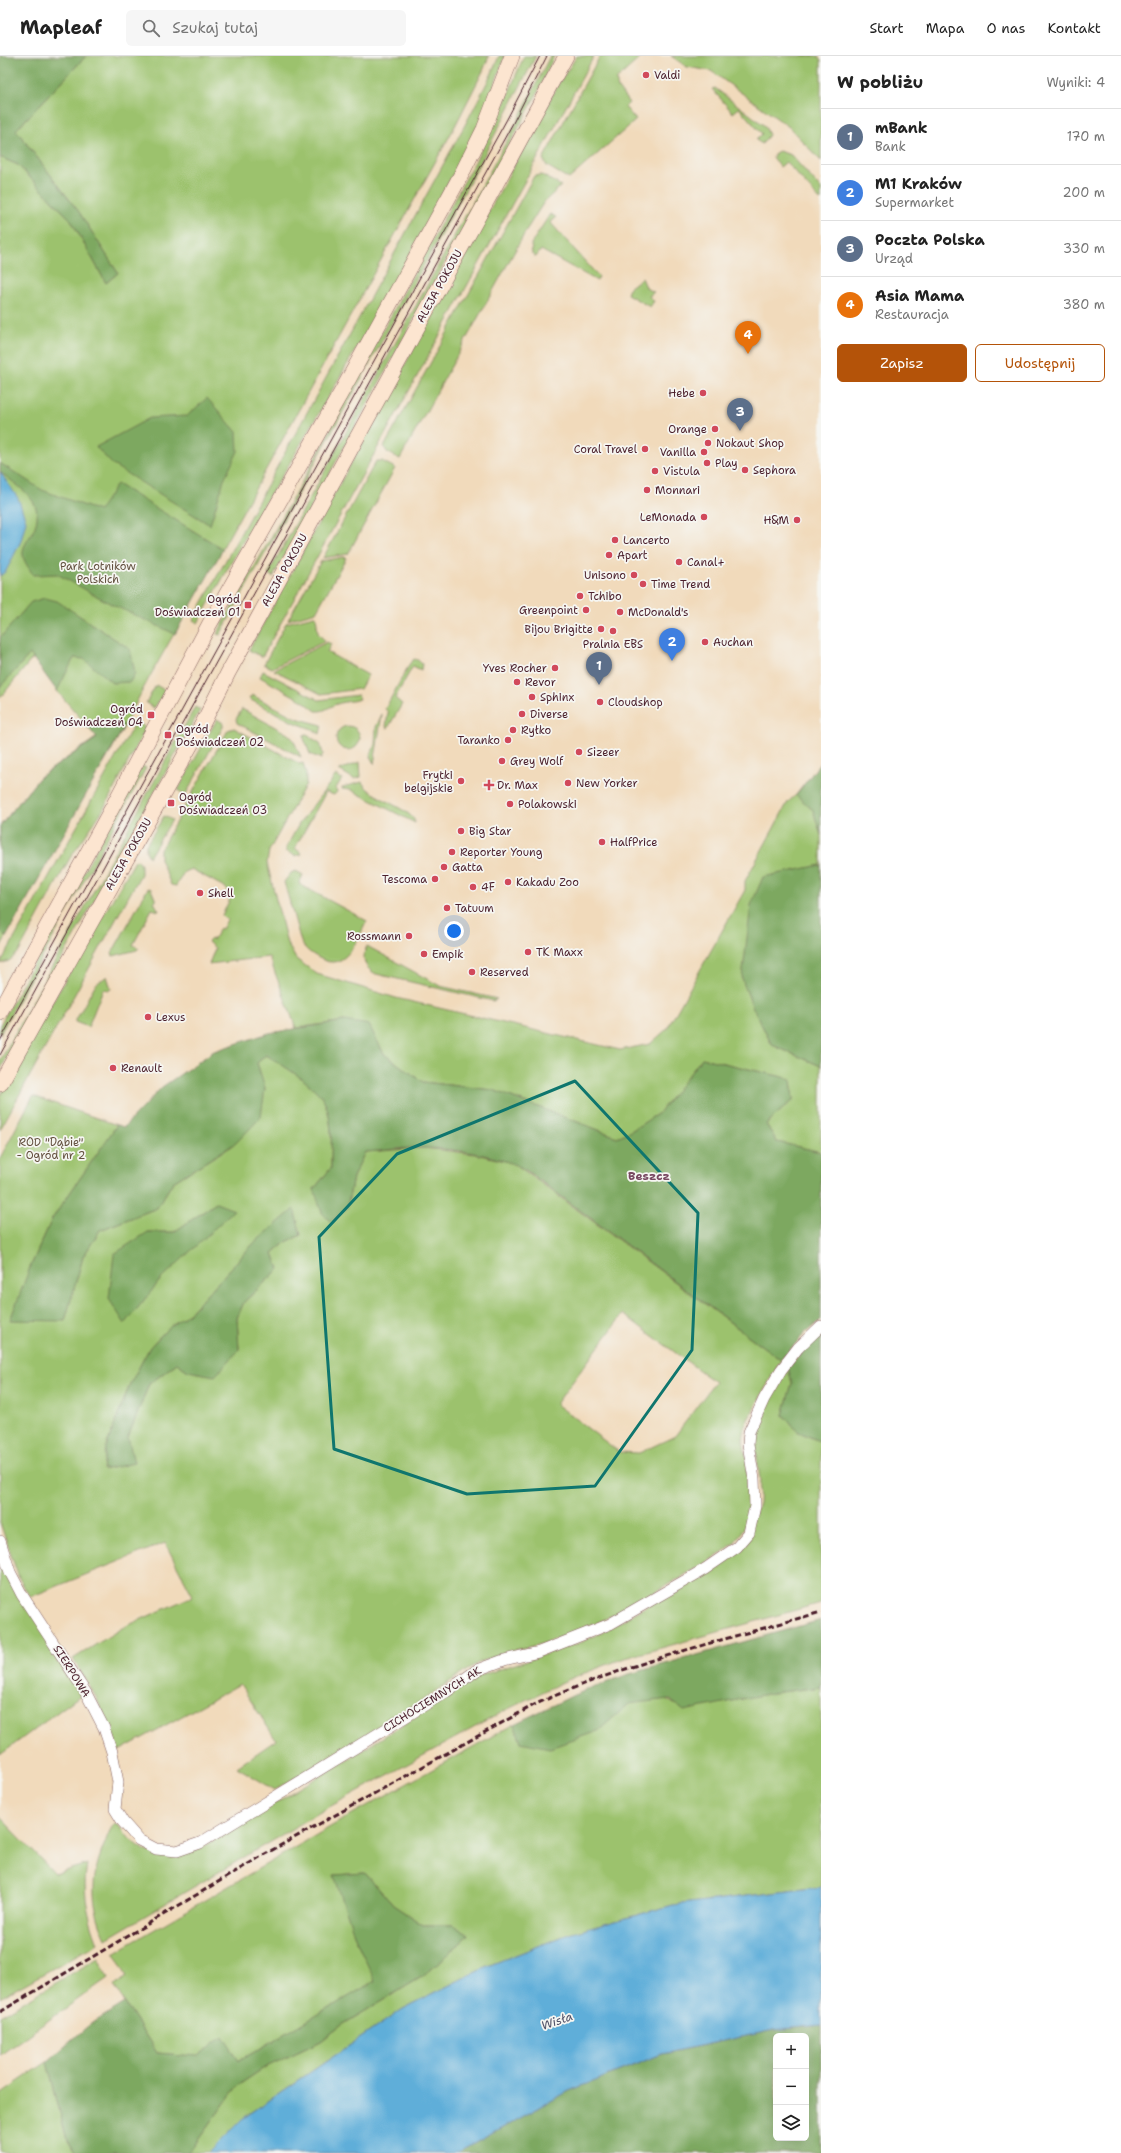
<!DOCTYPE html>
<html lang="pl">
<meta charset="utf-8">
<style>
:root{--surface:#fff;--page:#f6f6f6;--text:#222;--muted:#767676;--line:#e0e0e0;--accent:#b45309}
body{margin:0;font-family:"Shantell Sans",sans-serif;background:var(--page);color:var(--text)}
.controls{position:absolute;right:12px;bottom:12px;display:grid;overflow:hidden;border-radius:6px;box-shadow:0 4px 16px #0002}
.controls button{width:36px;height:36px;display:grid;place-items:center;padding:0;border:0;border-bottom:1px solid var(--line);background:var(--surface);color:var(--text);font:20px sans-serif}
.you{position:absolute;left:454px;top:875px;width:14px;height:14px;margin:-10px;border:3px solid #fff;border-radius:50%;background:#1a73e8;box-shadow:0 0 0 6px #1a73e833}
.badge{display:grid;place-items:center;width:26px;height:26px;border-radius:50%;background:var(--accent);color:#fff;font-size:13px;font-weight:700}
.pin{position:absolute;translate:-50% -33px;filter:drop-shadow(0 1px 2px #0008)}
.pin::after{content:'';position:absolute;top:21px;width:14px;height:12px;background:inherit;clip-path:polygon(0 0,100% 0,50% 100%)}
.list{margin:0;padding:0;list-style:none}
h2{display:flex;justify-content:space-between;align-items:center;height:52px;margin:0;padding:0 16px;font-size:17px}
h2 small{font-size:13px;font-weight:400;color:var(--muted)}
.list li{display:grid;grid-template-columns:26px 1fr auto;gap:12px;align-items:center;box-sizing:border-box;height:56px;padding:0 16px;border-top:1px solid var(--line)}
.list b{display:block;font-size:15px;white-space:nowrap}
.list p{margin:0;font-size:13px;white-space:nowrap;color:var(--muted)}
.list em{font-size:13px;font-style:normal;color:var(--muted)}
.actions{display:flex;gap:8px;padding:12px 16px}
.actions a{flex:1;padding:9px 0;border:1px solid var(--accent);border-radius:6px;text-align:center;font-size:14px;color:var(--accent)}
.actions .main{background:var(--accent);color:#fff}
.icon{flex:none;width:22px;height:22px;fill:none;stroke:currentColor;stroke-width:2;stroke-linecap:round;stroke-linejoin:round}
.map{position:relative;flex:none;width:821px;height:2097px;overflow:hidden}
header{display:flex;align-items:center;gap:24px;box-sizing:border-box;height:56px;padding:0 20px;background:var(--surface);border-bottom:1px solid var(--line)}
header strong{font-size:19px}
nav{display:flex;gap:22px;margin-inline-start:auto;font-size:14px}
.search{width:280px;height:36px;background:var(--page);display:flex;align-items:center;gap:10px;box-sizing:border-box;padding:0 14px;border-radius:6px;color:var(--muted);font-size:15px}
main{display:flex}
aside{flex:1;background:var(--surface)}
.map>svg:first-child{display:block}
.green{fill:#9cc26d;stroke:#73704c;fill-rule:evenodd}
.forest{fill:#7da860;stroke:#646446;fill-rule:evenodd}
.water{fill:#5faed9;stroke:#546682}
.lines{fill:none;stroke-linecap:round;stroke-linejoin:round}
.street-casing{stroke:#84605d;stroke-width:12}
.secondary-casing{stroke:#84605d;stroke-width:16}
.street{stroke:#fff;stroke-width:11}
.secondary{stroke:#fce5d0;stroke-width:15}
.tram{stroke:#4a1f2b;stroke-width:1}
.rail{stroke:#4a1f2b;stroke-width:3;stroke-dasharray:6 3;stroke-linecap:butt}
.marked{fill:none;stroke:#0f766e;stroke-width:3;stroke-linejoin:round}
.poi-dot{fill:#d1495b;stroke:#f6f6f2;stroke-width:1.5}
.labels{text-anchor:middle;stroke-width:3.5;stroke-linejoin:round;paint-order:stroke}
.poi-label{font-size:11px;fill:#4a1f2b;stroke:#f6f6f2;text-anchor:start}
.street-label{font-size:11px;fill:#4a1f2b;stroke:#f6f6f2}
.park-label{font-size:11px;fill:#63503f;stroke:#f6f6f2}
.neighbourhood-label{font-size:12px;font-weight:bold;fill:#784861;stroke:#f6f6f2}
.water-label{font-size:12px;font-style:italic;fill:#515168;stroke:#f6f6f2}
</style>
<header>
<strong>Mapleaf</strong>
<div class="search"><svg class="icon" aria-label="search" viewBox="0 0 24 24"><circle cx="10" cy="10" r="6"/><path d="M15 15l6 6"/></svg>Szukaj tutaj</div>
<nav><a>Start</a><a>Mapa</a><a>O nas</a><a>Kontakt</a></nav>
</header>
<main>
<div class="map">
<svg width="821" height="2097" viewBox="0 0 821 2097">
<rect width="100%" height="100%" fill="#f6f6f2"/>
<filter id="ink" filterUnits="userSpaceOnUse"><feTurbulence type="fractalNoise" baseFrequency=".025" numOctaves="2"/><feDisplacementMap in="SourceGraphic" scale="8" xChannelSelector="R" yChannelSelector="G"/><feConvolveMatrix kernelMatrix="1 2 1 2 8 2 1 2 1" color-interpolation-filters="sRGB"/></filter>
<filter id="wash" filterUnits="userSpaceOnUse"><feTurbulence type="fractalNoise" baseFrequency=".012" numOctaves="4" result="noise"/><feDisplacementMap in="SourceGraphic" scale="16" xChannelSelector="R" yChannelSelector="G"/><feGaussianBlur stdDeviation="0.9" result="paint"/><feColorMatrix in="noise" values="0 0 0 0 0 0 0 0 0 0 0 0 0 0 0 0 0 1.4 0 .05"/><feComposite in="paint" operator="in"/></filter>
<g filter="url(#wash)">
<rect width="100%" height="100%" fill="#f1dabb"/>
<!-- green -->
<g class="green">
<path d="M86 0H489L483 15 453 74C354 251 259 430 158 606 134 647 116 692 89 731L0 892V770L40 721 97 681 57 635 33 602 0 642V101L18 109 71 164 106 227 118 217 79 156 16 74Z"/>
<path d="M499 0H505L480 68 398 221 288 410 258 458 198 567 193 564 466 67 491 19Z"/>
<path d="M524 0H536L477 113 220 579 217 578 322 390 352 331 478 100 504 48Z"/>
<path d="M550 0H554L538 36 273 521 268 518 516 68Z"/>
<path d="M577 0H594L262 601 249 594 559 27Z"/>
<path d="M600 0H642L616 24 618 32 629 47 625 51 636 64 569 123 547 110 543 103Z"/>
<path d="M671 0H818L821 4V105L789 71 711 15 687 11Z"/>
<path d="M715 32 765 70 769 79 762 88 756 84 762 78 739 52 733 57 712 33Z"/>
<path d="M779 95 791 99 821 133V145L786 106 780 111 773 101 775 97Z"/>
<path d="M542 119 561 130 544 146 527 173 400 403 387 396 384 391 534 120Z"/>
<path d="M550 158 556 161 550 166 599 221 597 225 541 194 536 201 532 198 531 188Z"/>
<path d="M642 222 647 233 654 236 649 240 654 245 650 251 627 238 629 232Z"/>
<path d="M376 405H382L395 412 348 498 323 502Z"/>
<path d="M343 501 346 502 316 556 288 564 321 505Z"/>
<path d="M314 560H316L318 577 325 585 272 612 264 608 286 567Z"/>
<path d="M327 586 331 588 327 596 368 619 360 633 321 638 274 614Z"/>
<path d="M414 603 418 604 422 608 421 614 413 610 395 642 402 648 388 672 386 671 388 656 385 653 410 607Z"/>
<path d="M263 615 319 644 358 639 360 643C352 646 345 645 337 648 330 650 325 656 316 655L303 645 260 621Z"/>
<path d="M156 629 166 635 154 652 146 647Z"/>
<path d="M252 639 296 662 322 669 320 678 312 673 293 666 249 643Z"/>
<path d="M195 651 200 654 0 1014V1005Z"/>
<path d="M242 653 288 678 293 683 301 701 237 667 236 663Z"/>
<path d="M382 658 374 708 370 701 375 688 376 671Z"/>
<path d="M217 663 223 667V671L185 740 178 734Z"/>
<path d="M136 665 146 672 103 754 70 802 19 896 9 905 0 908Z"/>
<circle cx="348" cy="682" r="12"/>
<path d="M234 672 300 708 303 707 306 718V728L269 795 267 807 287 887 296 903 317 918 396 942 620 994 650 988 667 973 745 834V825L788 746 796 739 813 754 821 779V809L763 822 742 923 753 952 772 989 821 1010V1096L777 1086 766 1068 793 1044 791 1023 702 1002 659 1057 631 1075 617 1081 493 1034 423 1026 384 998 379 988 344 965 296 972 269 901 209 908 215 892 208 886 211 883 213 884 220 872 222 873 227 864 222 859 230 843 226 832 191 813 184 816 176 830 171 829 160 803V794L228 674Z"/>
<path d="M307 679 320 687 323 698 321 703 310 698 303 680Z"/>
<path d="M360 706 361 721 354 723 339 714Z"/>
<path d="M142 710 146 712 0 978V969Z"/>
<path d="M336 719 342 723 336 732 337 736 334 739 326 736 295 792 302 798 295 800 286 795V792L299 768Z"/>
<path d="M362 726C370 742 415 754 415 767L351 734 342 733 343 731Z"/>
<path d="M164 760 172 764 149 801 146 795V789Z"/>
<path d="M138 804 141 809V818L0 1074V1040L49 952 135 805Z"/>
<path d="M296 815 303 819 299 828 367 865C357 883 346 918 319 902 312 898 305 894 301 886L284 826 291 817Z"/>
<path d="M148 832 151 833 156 845 154 846 159 855 152 853 133 889 139 892 137 894 113 900 112 897Z"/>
<path d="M367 890 440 930 497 943 493 945 376 918C364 912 361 902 367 890Z"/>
<path d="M107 920 111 933 109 934 103 933 88 971 75 966 95 929Z"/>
<path d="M266 999C281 1007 313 1028 322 1042 334 1060 331 1091 331 1112L314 1133 330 1166 347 1152 353 1121 365 1096 423 1092 475 1098 514 1107 781 1304 745 1369 743 1385 747 1405 748 1458 744 1473 734 1487 719 1499 631 1550 595 1568 542 1588 505 1596 478 1607 387 1667 275 1734 237 1711 276 1684 240 1628 119 1695 96 1641 73 1603 122 1572 193 1540 165 1487 30 1541 19 1522 0 1467V1102L33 1040 117 1069 52 1163 29 1214 65 1264 83 1201 100 1174 157 1152 173 1126 236 1087 265 1032 257 1007ZM216 1147 161 1223 125 1267 148 1176H174ZM301 1179 286 1186 273 1197 279 1213 244 1246 237 1262 239 1294 188 1315 177 1307 149 1328 128 1381 106 1391 130 1328 150 1291 170 1270 190 1257 253 1188ZM623 1258 715 1326 675 1380 639 1397 619 1396 556 1348Z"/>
<path d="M788 1311 792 1327 783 1359 797 1375 821 1386V1547L622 1603 569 1623 510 1652 322 1755 106 1883C90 1848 90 1822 105 1787 107 1781 110 1773 114 1768 120 1768 126 1780 131 1784 149 1802 173 1802 196 1795L361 1695 479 1620 582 1586 606 1574 739 1496 759 1448 760 1424 754 1379 757 1367Z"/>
<path d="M0 1501 82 1638 0 1699Z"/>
<path d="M821 1631V1831L673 1849 569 1878 485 1911 403 1953 242 2063 208 2097H189L237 2030 264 2012 321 1985 342 1969 425 1919 469 1879 453 1869H423L393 1849 365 1817 335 1819 356 1884 376 1925 239 2005 157 1997 114 1930 127 1921 114 1897 354 1757 514 1668 521 1686 598 1675 629 1647 666 1643 684 1654 772 1637Z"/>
<path d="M0 1761 55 1818 87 1808C82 1836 88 1861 98 1887L0 1942Z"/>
<path d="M98 1902 108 1922 0 1999V1960Z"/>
<path d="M47 2006 66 2080 76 2097H0V2038Z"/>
</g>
<!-- forest -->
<g class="forest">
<path d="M0 0H86L16 74 79 156 118 217 106 227 71 164 18 109 0 101Z"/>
<path d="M207 342 237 376 238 395 224 424 210 469 113 409 96 391 150 362 187 360Z"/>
<path d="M0 407 42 434 99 455 117 428 223 493 175 578 113 549 57 518 33 519C30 513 23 505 23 499 22 491 28 484 32 477 49 447 20 432 0 416Z"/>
<path d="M45 542 57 545 130 593 135 617 130 626 112 627 84 603 74 602 57 635 30 598 0 631V582L31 546Z"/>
<path d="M105 665 125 669 6 881 0 875V770L40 721 97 682 84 667Z"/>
<path d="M821 706V779L813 754 796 739Z"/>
<path d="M821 809V1010L772 989 753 952 742 923 751 849 763 821Z"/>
<path d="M344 965 369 969 384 998 423 1026 493 1034 617 1081 631 1075 659 1057 702 1002 791 1023 793 1044 766 1068 777 1086 821 1096V1264L806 1276 781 1304 527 1115C501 1099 455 1093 424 1092 405 1091 384 1095 365 1096L353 1121 347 1152 331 1166 322 1157 314 1133 331 1112C331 1091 334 1060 322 1042 313 1028 281 1008 266 999L257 1007 265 1032 261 1061 236 1087 173 1126 157 1152 100 1174 83 1201 65 1265 10 1264 29 1214 52 1163 117 1069 124 1071 162 1031 214 995 269 977Z"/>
<path d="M216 1147 234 1154 161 1223 125 1268 109 1243 114 1198 148 1176H174Z"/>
<path d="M294 1153 301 1179 286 1186 273 1197 279 1213 244 1246 237 1262 239 1294 215 1320 188 1315 177 1307 149 1328 128 1381 134 1407 103 1414 106 1391 130 1328 150 1291 170 1270 190 1257 253 1188Z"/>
<path d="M821 1276V1386L797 1375 783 1359 792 1327 788 1311Z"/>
<path d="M821 1564V1631L772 1637 684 1655 669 1643 629 1648 598 1675 550 1692 521 1686 514 1668 574 1639 626 1619Z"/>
<path d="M365 1817 393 1849 423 1869H453L469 1879 425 1919 342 1969 321 1985 264 2012 237 2030 189 2097H76L66 2080 47 2006 88 1970 125 1947 157 1997 198 2000 223 1980 239 2005 375 1925 356 1884 334 1819Z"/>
<path d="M821 1969V2097H457L569 2035 662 1998 774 1974ZM776 1980H806V2082H776Z"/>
</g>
<!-- water -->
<g class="water">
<path d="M0 416 18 442 26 465 21 485 6 515 0 520Z"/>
<path d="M821 1831V1969L774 1974 662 1998 569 2035 457 2097H208L242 2063 403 1953 485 1911 569 1878 673 1849Z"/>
</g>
</g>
<g filter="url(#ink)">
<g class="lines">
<!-- street casing -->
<g class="street-casing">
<path id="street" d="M0 1485 10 1516 22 1539 86 1637 104 1672 112 1696 118 1726 115 1753 123 1766 139 1784 156 1793 177 1795 200 1787 446 1636 477 1614 504 1604 539 1596 610 1568 705 1513 737 1491 749 1477 755 1450 754 1423 748 1388 749 1376 764 1343 781 1314 798 1292 821 1270"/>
</g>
<!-- secondary casing -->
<g class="secondary-casing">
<g id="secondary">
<path d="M0 956 112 752 209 569 342 335 461 119 484 73 512 0"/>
<path d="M0 1028 203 667 228 617 566 0"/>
</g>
</g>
<!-- street -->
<use href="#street" class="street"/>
<!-- secondary -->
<use href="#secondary" class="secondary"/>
<!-- tram -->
<g class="tram">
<path d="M0 985 507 63 540 0"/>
<path d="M0 999 513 67 547 0"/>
</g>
<!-- rail -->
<path class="rail" d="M0 1956 265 1798 534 1649C625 1607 724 1584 821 1556"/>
</g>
</g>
<!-- marked area -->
<path class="marked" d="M575 1025 698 1157 692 1294 595 1430 467 1438 334 1393 319 1181 397 1098Z"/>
<!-- markers -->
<g class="poi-dot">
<circle cx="646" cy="19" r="4"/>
<circle cx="703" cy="337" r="4"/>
<circle cx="715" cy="373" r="4"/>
<circle cx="708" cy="387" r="4"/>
<circle cx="645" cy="393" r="4"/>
<circle cx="704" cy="396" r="4"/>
<circle cx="707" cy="407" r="4"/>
<circle cx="745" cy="414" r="4"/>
<circle cx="655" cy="415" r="4"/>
<circle cx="647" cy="434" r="4"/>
<circle cx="704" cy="461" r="4"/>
<circle cx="797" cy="464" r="4"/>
<circle cx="615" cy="484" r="4"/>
<circle cx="609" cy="499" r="4"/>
<circle cx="679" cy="506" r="4"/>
<circle cx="634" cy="519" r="4"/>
<circle cx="643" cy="528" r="4"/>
<circle cx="580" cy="540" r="4"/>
<rect x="244" y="545" width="8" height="8" rx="2"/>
<circle cx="586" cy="554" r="4"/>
<circle cx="620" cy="556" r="4"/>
<circle cx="601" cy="573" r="4"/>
<circle cx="613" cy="575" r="4"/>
<circle cx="705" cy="586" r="4"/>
<circle cx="555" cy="612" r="4"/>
<circle cx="517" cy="626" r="4"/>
<circle cx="532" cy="641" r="4"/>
<circle cx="600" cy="646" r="4"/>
<circle cx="522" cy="658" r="4"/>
<rect x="147" y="655" width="8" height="8" rx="2"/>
<circle cx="513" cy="674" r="4"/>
<rect x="164" y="675" width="8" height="8" rx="2"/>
<circle cx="508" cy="684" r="4"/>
<circle cx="579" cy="696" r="4"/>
<circle cx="502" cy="705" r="4"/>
<circle cx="461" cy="725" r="4"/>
<circle cx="568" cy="727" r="4"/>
<path d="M487 723h4v4h4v4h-4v4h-4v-4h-4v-4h4z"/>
<rect x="167" y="743" width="8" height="8" rx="2"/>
<circle cx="510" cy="748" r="4"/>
<circle cx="461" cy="775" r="4"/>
<circle cx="602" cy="786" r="4"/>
<circle cx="452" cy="796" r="4"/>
<circle cx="444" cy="811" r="4"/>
<circle cx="435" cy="823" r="4"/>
<circle cx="508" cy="826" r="4"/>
<circle cx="473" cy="831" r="4"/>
<circle cx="200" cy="837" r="4"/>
<circle cx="447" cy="852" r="4"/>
<circle cx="409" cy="880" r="4"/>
<circle cx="528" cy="896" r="4"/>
<circle cx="424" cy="898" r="4"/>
<circle cx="472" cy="916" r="4"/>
<circle cx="148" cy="961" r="4"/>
<circle cx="113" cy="1012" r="4"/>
</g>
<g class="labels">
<!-- poi labels -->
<g class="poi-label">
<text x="654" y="23">Valdi</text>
<text x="695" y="341" text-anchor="end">Hebe</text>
<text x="707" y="377" text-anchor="end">Orange</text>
<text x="716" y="391">Nokaut Shop</text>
<text x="637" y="397" text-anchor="end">Coral Travel</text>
<text x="696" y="400" text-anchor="end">Vanilla</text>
<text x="715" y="411">Play</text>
<text x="753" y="418">Sephora</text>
<text x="663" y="419">Vistula</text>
<text x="655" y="438">Monnari</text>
<text x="696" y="465" text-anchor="end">LeMonada</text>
<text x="789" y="468" text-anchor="end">H&amp;M</text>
<text x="623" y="488">Lancerto</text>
<text x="617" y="503">Apart</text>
<text x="687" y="510">Canal+</text>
<text x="626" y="523" text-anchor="end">Unisono</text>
<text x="651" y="532">Time Trend</text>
<text x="588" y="544">Tchibo</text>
<text x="240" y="547" text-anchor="end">Ogród<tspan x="240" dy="13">Doświadczeń 01</tspan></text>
<text x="578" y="558" text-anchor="end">Greenpoint</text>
<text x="628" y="560">McDonald's</text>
<text x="593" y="577" text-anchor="end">Bijou Brigitte</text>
<text x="713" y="590">Auchan</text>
<text x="613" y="592" text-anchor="middle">Pralnia EBS</text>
<text x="547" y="616" text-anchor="end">Yves Rocher</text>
<text x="525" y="630">Revor</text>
<text x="540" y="645">Sphinx</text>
<text x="608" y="650">Cloudshop</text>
<text x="143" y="657" text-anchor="end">Ogród<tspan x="143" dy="13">Doświadczeń 04</tspan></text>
<text x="530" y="662">Diverse</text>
<text x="176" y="677">Ogród<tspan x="176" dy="13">Doświadczeń 02</tspan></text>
<text x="521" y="678">Ryłko</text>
<text x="500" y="688" text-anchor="end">Taranko</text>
<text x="587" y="700">Sizeer</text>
<text x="510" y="709">Grey Wolf</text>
<text x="453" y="723" text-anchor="end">Frytki<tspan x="453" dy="13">belgijskie</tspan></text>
<text x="576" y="731">New Yorker</text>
<text x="497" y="733">Dr. Max</text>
<text x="179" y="745">Ogród<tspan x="179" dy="13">Doświadczeń 03</tspan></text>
<text x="518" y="752">Polakowski</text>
<text x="469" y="779">Big Star</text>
<text x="610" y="790">HalfPrice</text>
<text x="460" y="800">Reporter Young</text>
<text x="452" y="815">Gatta</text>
<text x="427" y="827" text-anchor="end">Tescoma</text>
<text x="516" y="830">Kakadu Zoo</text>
<text x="481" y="835">4F</text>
<text x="208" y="841">Shell</text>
<text x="455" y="856">Tatuum</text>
<text x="401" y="884" text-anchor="end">Rossmann</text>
<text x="536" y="900">TK Maxx</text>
<text x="432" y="902">Empik</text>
<text x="480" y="920">Reserved</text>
<text x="156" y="965">Lexus</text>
<text x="121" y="1016">Renault</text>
</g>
<!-- street labels -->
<g class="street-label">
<text transform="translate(439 230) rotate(-61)" y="4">ALEJA POKOJU</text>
<text transform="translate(284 514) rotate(-61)" y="4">ALEJA POKOJU</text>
<text transform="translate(128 798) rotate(-60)" y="4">ALEJA POKOJU</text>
<text transform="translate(72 1615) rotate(58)" y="4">SIERPOWA</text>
<text transform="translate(432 1643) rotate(-32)" y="4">CICHOCIEMNYCH AK</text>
</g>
<!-- park labels -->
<g class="park-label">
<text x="98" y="514">Park Lotników<tspan x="98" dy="13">Polskich</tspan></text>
<text x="51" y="1090">ROD "Dąbie"<tspan x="51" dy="13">- Ogród nr 2</tspan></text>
</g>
<!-- neighbourhood labels -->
<g class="neighbourhood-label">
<text x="649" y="1124">Beszcz</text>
</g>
<!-- water labels -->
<g class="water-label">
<text transform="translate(557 1965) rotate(-19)" y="4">Wisła</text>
</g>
</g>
</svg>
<div class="controls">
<button>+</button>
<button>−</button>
<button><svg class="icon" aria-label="layers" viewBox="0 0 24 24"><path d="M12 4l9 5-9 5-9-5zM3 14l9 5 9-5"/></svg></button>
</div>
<div class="you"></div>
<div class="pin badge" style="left:599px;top:629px;background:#5c6f8a">1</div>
<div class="pin badge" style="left:672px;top:605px;background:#3f7fe0">2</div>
<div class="pin badge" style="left:740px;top:375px;background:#5c6f8a">3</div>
<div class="pin badge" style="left:748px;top:298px;background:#e8710a">4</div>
</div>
<aside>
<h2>W pobliżu<small>Wyniki: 4</small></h2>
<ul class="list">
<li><span class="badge" style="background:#5c6f8a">1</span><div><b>mBank</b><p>Bank</p></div><em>170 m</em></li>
<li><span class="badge" style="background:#3f7fe0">2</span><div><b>M1 Kraków</b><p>Supermarket</p></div><em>200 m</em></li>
<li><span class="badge" style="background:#5c6f8a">3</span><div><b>Poczta Polska</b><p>Urząd</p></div><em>330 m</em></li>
<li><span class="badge" style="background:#e8710a">4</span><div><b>Asia Mama</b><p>Restauracja</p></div><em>380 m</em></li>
</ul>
<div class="actions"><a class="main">Zapisz</a><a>Udostępnij</a></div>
</aside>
</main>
